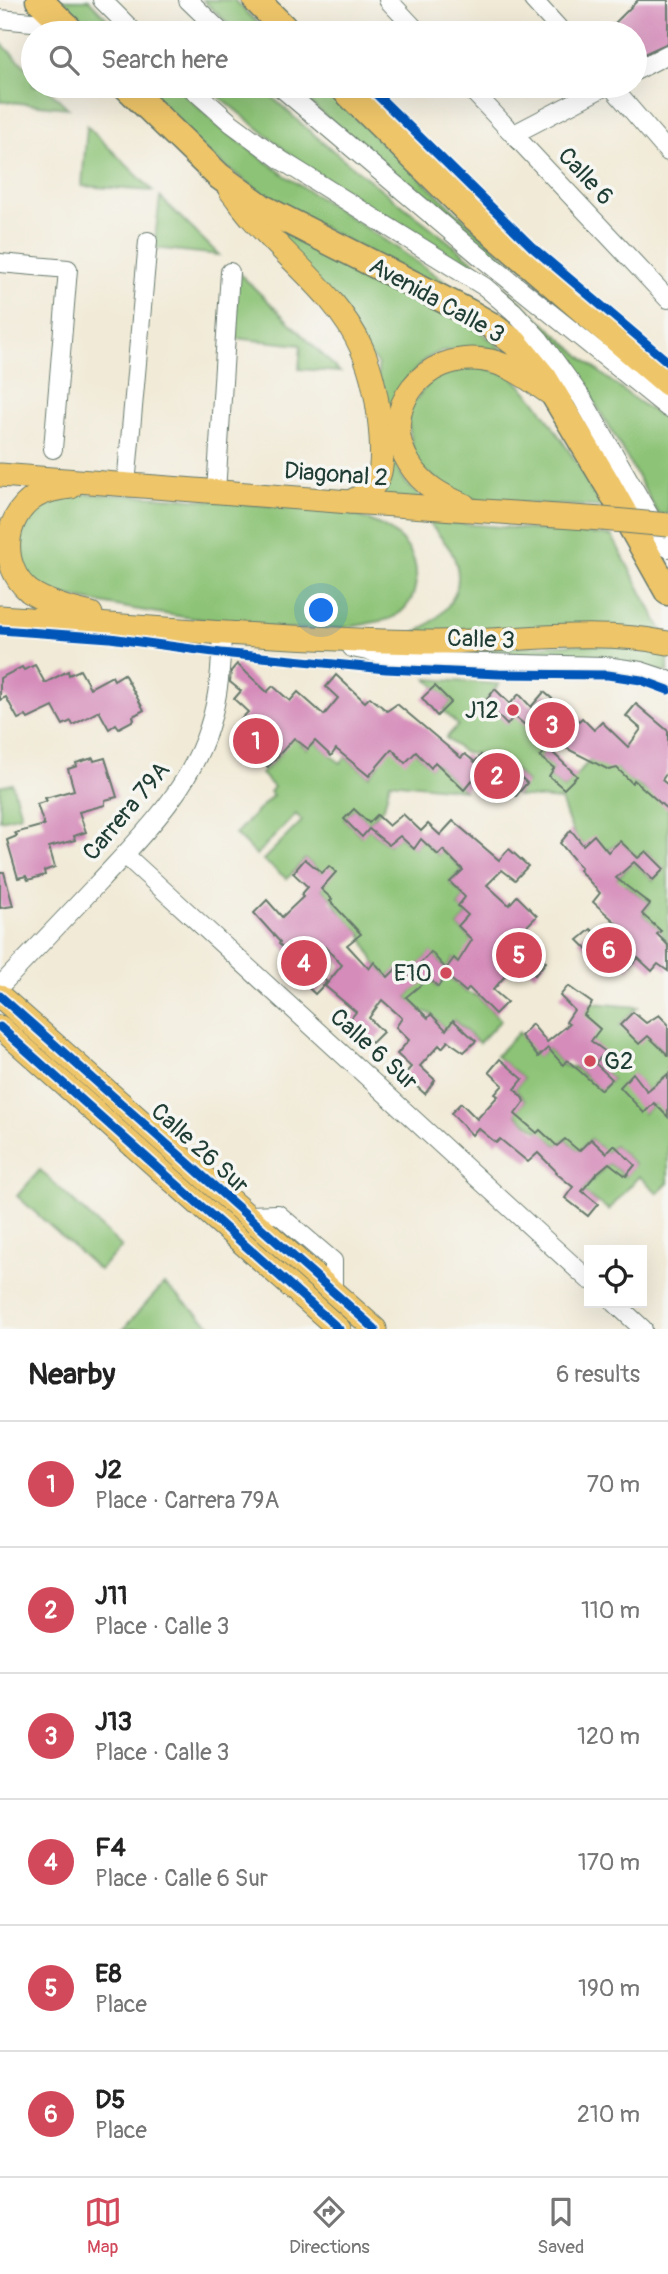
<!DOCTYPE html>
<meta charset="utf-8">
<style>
:root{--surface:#fff;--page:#f6f6f6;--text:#222;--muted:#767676;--line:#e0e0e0;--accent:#d1495b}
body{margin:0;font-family:Pangolin,sans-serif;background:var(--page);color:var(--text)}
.controls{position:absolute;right:21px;bottom:21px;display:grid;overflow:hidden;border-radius:0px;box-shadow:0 7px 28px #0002}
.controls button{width:63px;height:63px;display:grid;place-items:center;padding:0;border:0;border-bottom:2px solid var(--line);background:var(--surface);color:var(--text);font:35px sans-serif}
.you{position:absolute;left:322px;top:611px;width:24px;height:24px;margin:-18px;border:5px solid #fff;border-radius:50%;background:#1a73e8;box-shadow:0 0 0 10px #1a73e833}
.badge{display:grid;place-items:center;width:46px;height:46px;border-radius:50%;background:var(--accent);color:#fff;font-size:23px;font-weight:700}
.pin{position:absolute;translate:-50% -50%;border:4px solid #fff;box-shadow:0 2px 7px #0006}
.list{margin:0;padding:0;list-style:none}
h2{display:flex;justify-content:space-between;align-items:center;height:91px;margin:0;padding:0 28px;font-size:30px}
h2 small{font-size:23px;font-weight:400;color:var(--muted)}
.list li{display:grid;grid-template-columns:46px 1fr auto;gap:21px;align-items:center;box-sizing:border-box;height:126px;padding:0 28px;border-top:2px solid var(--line)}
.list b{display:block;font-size:26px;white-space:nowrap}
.list p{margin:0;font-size:23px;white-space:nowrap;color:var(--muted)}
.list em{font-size:23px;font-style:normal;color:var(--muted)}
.icon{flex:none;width:38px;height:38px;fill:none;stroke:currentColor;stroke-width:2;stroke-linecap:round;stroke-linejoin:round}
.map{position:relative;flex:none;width:668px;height:1329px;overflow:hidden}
.search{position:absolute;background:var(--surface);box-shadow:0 7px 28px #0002;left:21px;right:21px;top:21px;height:77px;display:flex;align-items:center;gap:18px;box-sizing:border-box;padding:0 24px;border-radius:38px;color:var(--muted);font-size:26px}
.sheet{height:847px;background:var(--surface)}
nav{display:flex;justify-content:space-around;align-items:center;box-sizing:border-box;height:98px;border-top:2px solid var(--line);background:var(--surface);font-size:19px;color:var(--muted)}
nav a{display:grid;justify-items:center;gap:4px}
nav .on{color:var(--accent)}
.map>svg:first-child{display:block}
.green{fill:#8cc376;stroke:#568055;stroke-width:2}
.building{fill:#d58cba}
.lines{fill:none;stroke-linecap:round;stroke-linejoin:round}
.minor-casing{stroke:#687a6d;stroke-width:20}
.major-casing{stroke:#687a6d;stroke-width:25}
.highway-casing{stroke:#687a6d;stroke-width:29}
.minor{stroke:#fff;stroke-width:18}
.major{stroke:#eec569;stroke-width:23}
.highway{stroke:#eec569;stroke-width:26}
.major-bridge-casing{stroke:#687a6d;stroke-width:25;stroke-linecap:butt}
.major-bridge{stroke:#eec569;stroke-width:23}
.cycleway-casing{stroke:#f6f6f2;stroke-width:13}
.cycleway{stroke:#0057b8;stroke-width:9}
.poi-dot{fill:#d1495b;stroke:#f6f6f2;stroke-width:2.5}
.labels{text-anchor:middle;stroke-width:7;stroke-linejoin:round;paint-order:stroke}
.street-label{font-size:24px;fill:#1f3d34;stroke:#f6f6f2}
.poi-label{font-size:24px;fill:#1f3d34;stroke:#f6f6f2;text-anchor:end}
</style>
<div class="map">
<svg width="668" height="1329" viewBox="0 0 668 1329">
<rect width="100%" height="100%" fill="#f6f6f2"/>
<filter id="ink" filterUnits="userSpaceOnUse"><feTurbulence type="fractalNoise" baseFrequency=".0143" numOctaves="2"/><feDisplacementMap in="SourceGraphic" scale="14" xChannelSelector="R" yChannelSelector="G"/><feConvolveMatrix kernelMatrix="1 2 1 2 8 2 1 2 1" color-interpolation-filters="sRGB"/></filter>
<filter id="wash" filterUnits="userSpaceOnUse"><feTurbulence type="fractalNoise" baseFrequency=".00686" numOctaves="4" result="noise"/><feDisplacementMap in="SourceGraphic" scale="28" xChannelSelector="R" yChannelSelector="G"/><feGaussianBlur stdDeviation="1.57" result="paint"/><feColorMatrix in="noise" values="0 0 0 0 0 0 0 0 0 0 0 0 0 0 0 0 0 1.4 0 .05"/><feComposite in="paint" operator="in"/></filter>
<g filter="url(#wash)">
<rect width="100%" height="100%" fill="#f1ead7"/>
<!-- green -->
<g class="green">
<path d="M50 0H89L121 33H83Z"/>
<path d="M203 0H234L268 33H238Z"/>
<path d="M0 42 33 74V86H45L68 108 0 101Z"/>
<path d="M136 86H176L221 128 287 177 397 248 501 321 275 203 194 143Z"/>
<path d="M206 86H261C331 156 415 212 491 276 549 325 602 382 668 421V514H658C614 434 567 341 493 284L302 164Z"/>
<path d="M291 86H321L594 340 441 217Z"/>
<path d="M87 126 153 191 82 186Z"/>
<path d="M160 197 219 255 154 248Z"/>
<path d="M269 224C301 241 332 259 364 275 411 298 467 315 505 352L482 347 441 351 424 360 400 388 392 458 406 483 424 500 378 497V365Z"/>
<path d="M237 271 340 372 299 369 301 345 234 338Z"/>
<path d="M474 365 512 376 538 404 606 507 481 501 457 494 415 464 408 419 413 403 436 374Z"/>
<path d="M77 494C139 494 201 499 262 505 302 508 346 507 382 526 403 537 418 555 416 580 415 597 407 610 392 618 384 621 374 622 366 624 319 634 271 628 223 622 164 615 104 605 46 591L31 585 16 550 24 518 33 506Z"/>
<path d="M427 521 612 536 665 636H408C442 620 472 591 451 551 444 540 435 530 427 521Z"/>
<path d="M585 644 668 651V672L513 655 405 651Z"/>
<path d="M427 679 499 684 485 702 507 724 514 716 530 728 538 730 552 743 540 757 554 768 549 776 564 789 590 760 617 768 632 782 668 804V945L661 931 642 914 650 904 627 886 613 882 634 862 653 880 664 869 646 851 638 858 621 842 606 851C600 849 590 849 584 845 572 838 566 813 561 800L516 796 527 782 506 762 497 770 481 755 463 752 446 738 458 725 443 710 451 702Z"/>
<path d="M276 722 307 749 315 741 340 763 346 757 369 776 380 763 365 751 370 744 416 752 431 767 435 762 464 790 390 782 384 807 369 823 354 809 344 819 361 836 369 829 389 845 399 836 414 848 421 839 438 855 443 850 462 870 450 882 465 897 458 906 468 915 458 926 472 940 465 970 454 958 446 969 431 953 418 966 437 987 446 975 466 992 477 996 501 1020 479 1043 454 1020 446 1030 431 1014 419 1010 406 997 418 986 398 968 388 977 374 962 361 934 343 916 332 899 321 889 329 879 305 859 287 879 263 860 302 821 296 814 256 855 235 834 273 795 270 792 274 787 261 774 280 753Z"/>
<path d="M12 783 21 815 0 820V786Z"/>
<path d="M592 1003 638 1007 620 1025 648 1036 668 1055V1066L666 1068 668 1073 647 1091 633 1074 644 1113 654 1103 668 1115V1183L658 1193 639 1176 609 1210 582 1191 609 1163 625 1176 635 1164 614 1145 606 1153 591 1139 579 1151 565 1139 557 1146C544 1133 529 1126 515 1113L525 1101 515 1089 523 1079 496 1056 519 1032 538 1056 548 1048 563 1065 577 1069 601 1090 612 1079 595 1063 605 1053 591 1041 584 1015Z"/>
<path d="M40 1170 122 1247 99 1270 17 1196Z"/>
<path d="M164 1284 215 1329H123Z"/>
</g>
<g id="blocks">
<!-- building -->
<g class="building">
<path d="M638 0H668V43L644 54 635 44V33H624L615 23Z"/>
<path d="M237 664 267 692 273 686 290 701 298 692 324 715 338 698 326 687 336 675 365 702 370 697 387 711 397 704 461 758 465 754 475 762 481 755 497 770 505 762 527 783 516 796 496 781 490 789 475 777 464 790 435 762 431 768 416 752 405 763 392 749 369 776 336 749 331 756 315 741 308 749 294 738 268 767 242 744 249 737 236 725 248 712 234 699 241 691 230 682 231 671Z"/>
<path d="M35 665 45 683 68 671 69 675 80 670 90 688 112 676 114 680 124 674 144 710 133 716 134 720 119 728 116 724 109 729 99 711 73 725 71 721 63 725 53 707 28 719 26 716 18 719 6 697 0 700V678L22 667 24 670Z"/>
<path d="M435 686 451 702 437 716 422 698Z"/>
<path d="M495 689 510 704 519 694 531 707 544 692 579 721 582 718 594 730 602 722 628 747 641 729 626 716 636 704 668 731V771L662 780 668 785V810L634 780 632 783 617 768 609 770 546 738 533 725 530 729 514 716 507 725 485 702Z"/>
<path d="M548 748 577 776 564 789 549 776 554 768 540 757Z"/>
<path d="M93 758 94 761 105 758 117 797 105 800V805L79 812 86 832 74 836 75 840 49 847 55 867 44 871 45 875 28 880 26 876 18 878 7 840 17 836 15 833 44 825 37 804 47 801 45 798 74 790 68 769 77 766 76 763Z"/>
<path d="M354 809 369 823 377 815 389 826 403 814 421 831 428 824 440 835 453 821 499 860 509 849 528 866 515 880 502 870 487 885 509 905 517 896 537 916 520 933 546 962 535 975 518 961 493 990 507 1002 495 1014 469 988 466 992 446 975 438 987 429 978 406 997 428 1018 431 1014 446 1030 453 1020 476 1041 464 1052 448 1041 442 1048 439 1045 420 1066 435 1080 425 1094 404 1075 411 1067 397 1054 409 1040 396 1027 402 1018 382 1000 369 1018 383 1032 372 1043 348 1022 356 1012 325 986 342 965 325 947 310 966 327 982 315 994 289 969 298 960 279 944 280 942 254 913 267 900 282 917 303 897 301 895 308 887 293 873 305 859 322 873 329 866 336 872 321 889 332 899 330 901 361 934 347 945 369 969 374 962 388 977 397 968 407 977 431 952 446 969 454 958 458 962 472 940 458 926 468 915 458 906 465 897 450 882 463 870 443 850 438 855 421 839 414 849 400 836 389 845 369 829 362 837 344 819Z"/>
<path d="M571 830 583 845 594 835 608 852 620 841 638 858 646 851 664 869 653 880 634 862 616 878 650 904 642 914 661 931 657 934 668 945V971L658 964 652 971 638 958 628 969 609 954 601 963 578 940 591 929 606 943 623 929 593 902 600 893 579 870 581 868 560 843Z"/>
<path d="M0 872H4L13 906 0 908Z"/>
<path d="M568 986 592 1003 584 1015 600 1029 591 1041 606 1052 595 1063 612 1079 601 1090 567 1060 563 1065 548 1048 538 1057 521 1036 532 1024 547 1042 569 1024 566 1022 574 1010 560 996Z"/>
<path d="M633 1012 646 1023 659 1015 668 1024V1055L648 1036 639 1044 620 1025Z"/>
<path d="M500 1059 523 1079 515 1089 525 1101 515 1114 537 1133 540 1130 557 1146 565 1139 579 1151 591 1139 606 1153 614 1145 635 1165 626 1176 609 1163 596 1174 582 1191 598 1204 588 1216 565 1198 573 1187 556 1173 557 1172 538 1153 528 1162 500 1139 496 1143 478 1128 472 1135 451 1113 461 1103 477 1119 498 1096 495 1094 503 1085 489 1072Z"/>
<path d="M633 1073 647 1091 668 1074V1117L654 1103 644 1113 620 1087Z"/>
</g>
</g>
</g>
<g filter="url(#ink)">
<use href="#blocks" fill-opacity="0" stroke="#687a6d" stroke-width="2"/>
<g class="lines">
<!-- minor casing -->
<g class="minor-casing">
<g id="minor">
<path d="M102 0 135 33"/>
<path d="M188 0 222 33"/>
<path d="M388 0 419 33"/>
<path d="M533 0 563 33"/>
<path d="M0 19 64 25"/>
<path d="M635 71 668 54"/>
<path d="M189 86 231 123 281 160 485 287 513 311 540 340 582 398 668 548"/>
<path d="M279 86 482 258 668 408"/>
<path d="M468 86 668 299"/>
<path d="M611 86 668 152"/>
<path d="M514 134 606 86"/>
<path d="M0 263 68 269 53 449"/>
<path d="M126 485 148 241"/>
<path d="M216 492 230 272"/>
<path d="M352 648 418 661 443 662 605 666 641 671 668 680"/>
<path d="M125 855 589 1280"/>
<path d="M0 986C33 952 66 917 99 882 142 836 190 789 209 727 219 697 221 665 222 633"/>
<path d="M247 1215 278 1214 333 1261V1292"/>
<path d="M615 1303 643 1329"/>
</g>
</g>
<!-- major casing -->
<g class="major-casing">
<g id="major">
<path d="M230 190C238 200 245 210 253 219 290 261 339 297 362 349 374 376 379 408 381 437 383 471 383 487 350 502"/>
<path d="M0 475 350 502 602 519"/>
<path d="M71 487C59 488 45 491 35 497 2 518 0 567 29 591 46 603 70 609 91 614"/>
<path d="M464 505C442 496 422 485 409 463 376 409 425 351 484 360 509 363 530 380 551 394"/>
<path d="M0 617C141 627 283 639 424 642 503 643 591 627 668 643"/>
<path d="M0 996 375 1329"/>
<path d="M0 1027 339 1329"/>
</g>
</g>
<!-- highway casing -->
<g class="highway-casing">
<g id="highway">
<path d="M39 0 73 33"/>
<path d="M256 0 289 33"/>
<path d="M126 86 219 176 263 208 468 312 492 326 515 343 544 378 608 485 668 592"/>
<path d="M341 86 472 215 668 383"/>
</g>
</g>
<!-- minor -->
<use href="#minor" class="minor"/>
<!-- major -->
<use href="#major" class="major"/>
<!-- highway -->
<use href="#highway" class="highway"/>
<!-- major-bridge casing -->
<g class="major-bridge-casing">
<path id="major-bridge" d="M602 519 668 525"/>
</g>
<!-- major-bridge -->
<use href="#major-bridge" class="major-bridge"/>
<!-- cycleway casing -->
<g class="cycleway-casing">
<g id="cycleway">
<path d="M368 86 532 247 668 362"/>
<path d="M0 630 110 638 221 653 386 669 499 674 608 675 641 680 668 690"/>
<path d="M0 996 375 1329"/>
<path d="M0 1027 339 1329"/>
</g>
</g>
<!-- cycleway -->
<use href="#cycleway" class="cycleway"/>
</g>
</g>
<!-- markers -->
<g class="poi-dot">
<circle cx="513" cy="710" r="7"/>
<circle cx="446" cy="973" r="7"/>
<circle cx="590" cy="1061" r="7"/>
</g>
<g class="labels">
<!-- street labels -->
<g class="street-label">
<text transform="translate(586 176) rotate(47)" y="8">Calle 6</text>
<text transform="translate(437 300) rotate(29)" y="8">Avenida Calle 3</text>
<text transform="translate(336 474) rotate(4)" y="8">Diagonal 2</text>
<text transform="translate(481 639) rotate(2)" y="8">Calle 3</text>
<text transform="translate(126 811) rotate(-50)" y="8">Carrera 79A</text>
<text transform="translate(374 1049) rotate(42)" y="8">Calle 6 Sur</text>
<text transform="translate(200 1148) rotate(42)" y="8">Calle 26 Sur</text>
</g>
<!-- poi labels -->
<g class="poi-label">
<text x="499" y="718">J12</text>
<text x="432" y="981">E10</text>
<text x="604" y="1069" text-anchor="start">G2</text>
</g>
</g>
</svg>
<div class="controls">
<button><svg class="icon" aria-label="locate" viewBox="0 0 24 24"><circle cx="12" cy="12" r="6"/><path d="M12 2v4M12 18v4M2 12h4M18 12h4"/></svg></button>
</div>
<div class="you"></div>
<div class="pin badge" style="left:256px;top:741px">1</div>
<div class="pin badge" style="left:497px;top:776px">2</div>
<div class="pin badge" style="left:552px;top:725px">3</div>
<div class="pin badge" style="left:304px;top:963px">4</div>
<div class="pin badge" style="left:519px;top:955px">5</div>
<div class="pin badge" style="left:609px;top:950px">6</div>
<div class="search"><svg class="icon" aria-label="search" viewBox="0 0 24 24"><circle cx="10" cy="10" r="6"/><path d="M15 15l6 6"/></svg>Search here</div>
</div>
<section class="sheet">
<h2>Nearby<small>6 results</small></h2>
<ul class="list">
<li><span class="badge">1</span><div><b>J2</b><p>Place · Carrera 79A</p></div><em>70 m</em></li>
<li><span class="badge">2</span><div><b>J11</b><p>Place · Calle 3</p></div><em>110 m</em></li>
<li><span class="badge">3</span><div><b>J13</b><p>Place · Calle 3</p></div><em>120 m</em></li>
<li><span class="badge">4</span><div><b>F4</b><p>Place · Calle 6 Sur</p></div><em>170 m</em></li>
<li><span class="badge">5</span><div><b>E8</b><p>Place</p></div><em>190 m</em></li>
<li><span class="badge">6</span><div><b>D5</b><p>Place</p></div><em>210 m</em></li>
</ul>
</section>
<nav>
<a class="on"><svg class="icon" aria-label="map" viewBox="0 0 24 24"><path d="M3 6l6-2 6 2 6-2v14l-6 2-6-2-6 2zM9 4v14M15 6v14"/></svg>Map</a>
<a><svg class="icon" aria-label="directions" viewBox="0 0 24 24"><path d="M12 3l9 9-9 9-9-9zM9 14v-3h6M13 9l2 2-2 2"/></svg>Directions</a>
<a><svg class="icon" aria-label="saved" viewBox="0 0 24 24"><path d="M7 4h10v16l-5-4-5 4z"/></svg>Saved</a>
</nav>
